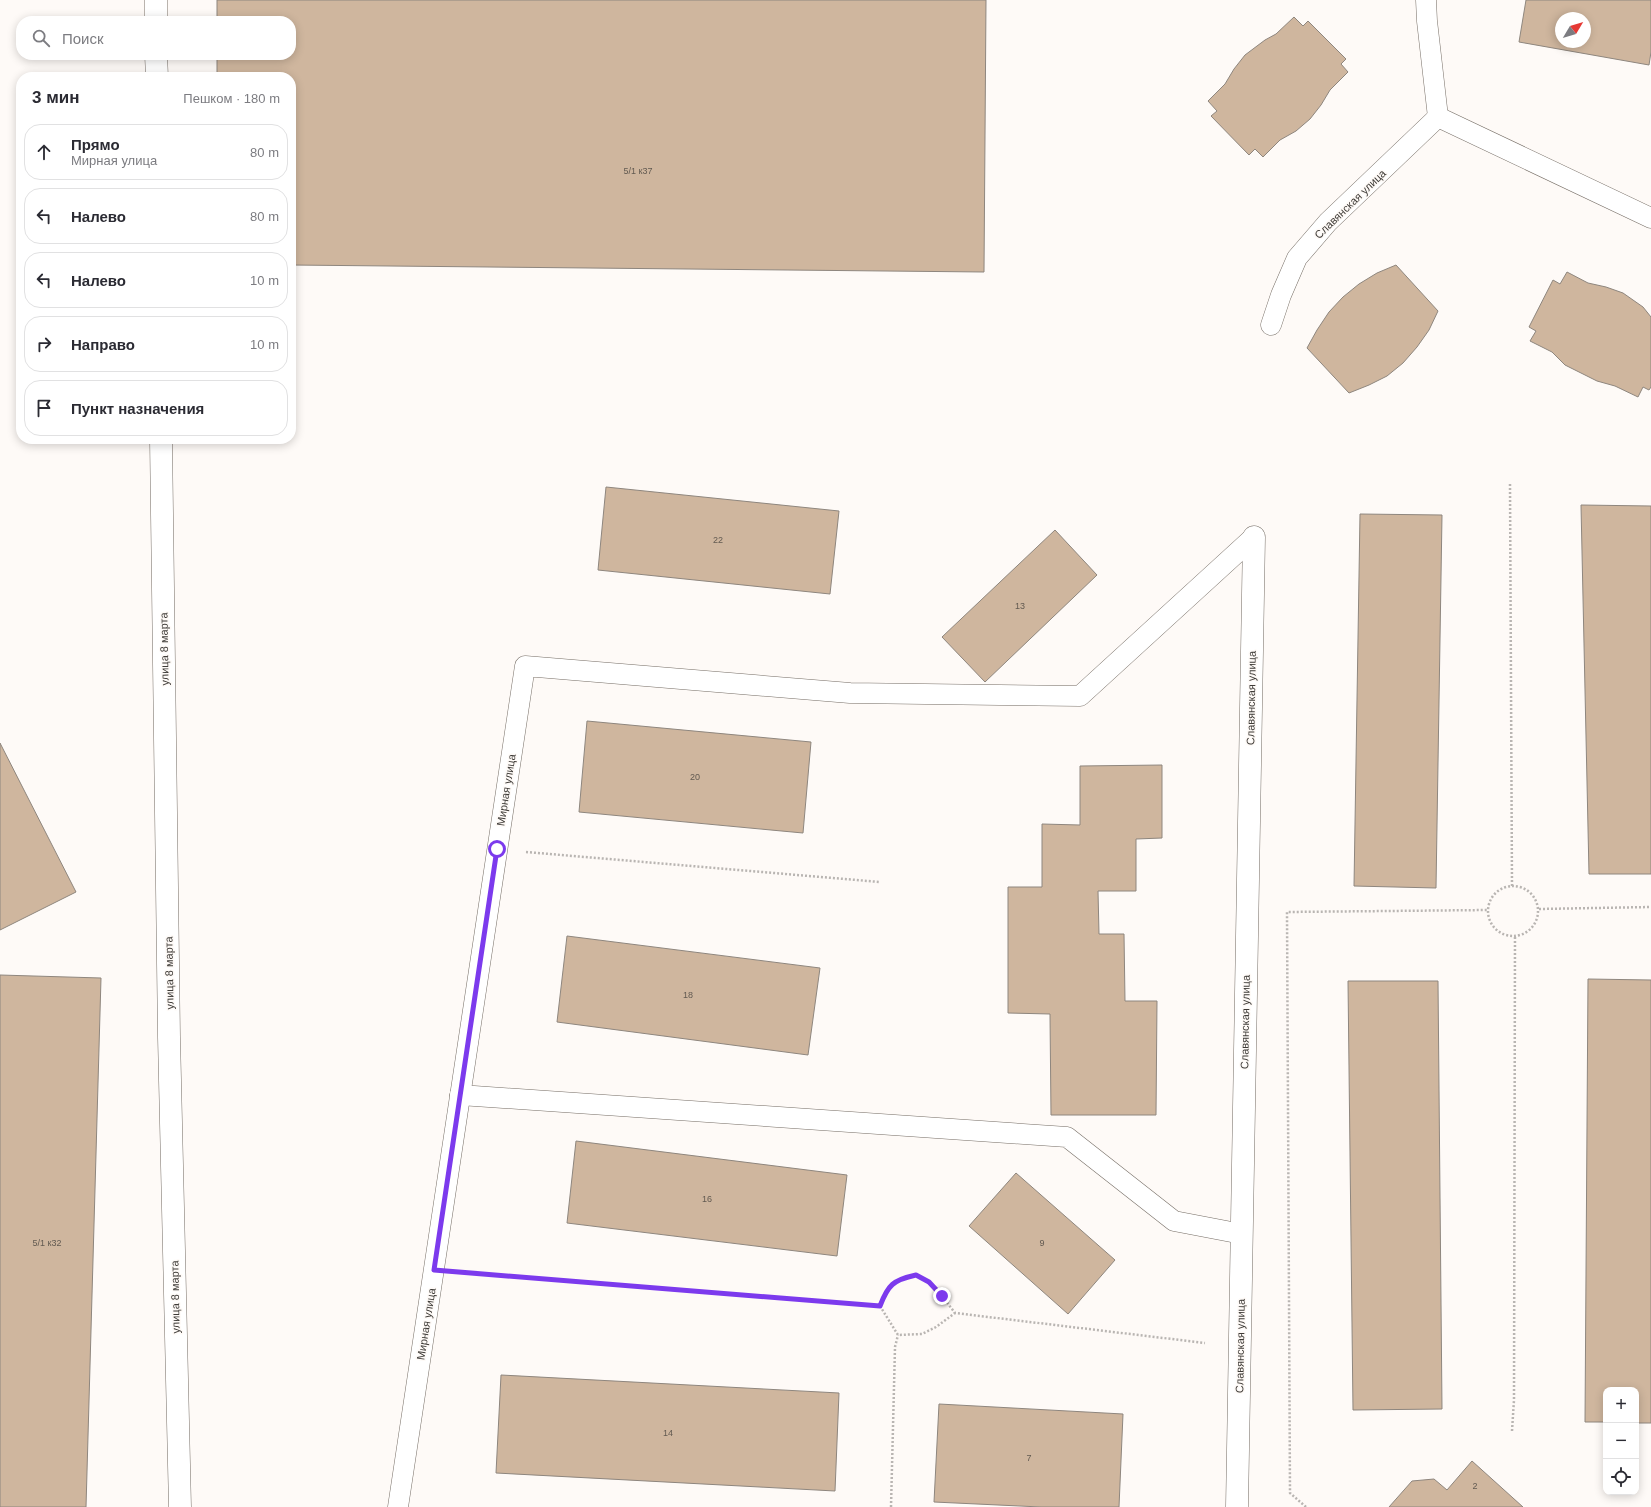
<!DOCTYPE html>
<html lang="ru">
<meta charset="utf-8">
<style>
:root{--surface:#fff;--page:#f2f2f3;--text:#2b2b33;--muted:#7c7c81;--line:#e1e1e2}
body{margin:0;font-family:Helvetica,sans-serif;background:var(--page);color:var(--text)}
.controls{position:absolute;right:12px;bottom:12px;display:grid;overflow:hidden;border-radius:8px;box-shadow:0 2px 10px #0003}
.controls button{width:36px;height:36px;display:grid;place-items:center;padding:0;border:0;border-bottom:1px solid var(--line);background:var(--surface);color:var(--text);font:20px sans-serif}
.compass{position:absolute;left:1555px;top:12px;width:36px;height:36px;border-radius:50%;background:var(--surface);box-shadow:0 2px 10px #0003;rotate:52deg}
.stop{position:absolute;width:12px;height:12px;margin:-9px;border:3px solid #7c3aed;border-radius:50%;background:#fff}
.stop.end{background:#7c3aed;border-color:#fff;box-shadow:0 1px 4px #0008}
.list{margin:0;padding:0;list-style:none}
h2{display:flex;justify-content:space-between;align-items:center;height:52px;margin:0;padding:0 16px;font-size:17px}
h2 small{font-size:13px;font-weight:400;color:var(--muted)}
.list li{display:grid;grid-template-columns:26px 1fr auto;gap:12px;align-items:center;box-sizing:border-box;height:56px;margin:0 8px 8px;padding:0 8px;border:1px solid var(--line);border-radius:16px}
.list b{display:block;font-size:15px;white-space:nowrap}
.list p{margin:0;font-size:13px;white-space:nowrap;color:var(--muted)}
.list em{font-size:13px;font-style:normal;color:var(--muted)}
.icon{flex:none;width:22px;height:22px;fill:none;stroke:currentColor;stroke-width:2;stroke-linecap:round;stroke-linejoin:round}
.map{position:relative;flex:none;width:1651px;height:1507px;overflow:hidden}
.search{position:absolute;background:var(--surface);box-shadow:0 2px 10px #0003;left:16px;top:16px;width:280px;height:44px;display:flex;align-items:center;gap:10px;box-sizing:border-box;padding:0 14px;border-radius:16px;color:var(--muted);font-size:15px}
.panel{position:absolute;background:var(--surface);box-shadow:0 2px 10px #0003;left:16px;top:72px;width:280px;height:372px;border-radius:16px}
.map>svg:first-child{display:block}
.building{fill:#cfb69e;stroke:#8e867e;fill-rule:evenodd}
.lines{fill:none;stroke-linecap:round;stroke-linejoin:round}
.service-casing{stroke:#766e66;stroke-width:21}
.minor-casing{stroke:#766e66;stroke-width:23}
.path{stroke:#b9b5b2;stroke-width:2.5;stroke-dasharray:2 2;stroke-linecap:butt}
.service{stroke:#fff;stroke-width:20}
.minor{stroke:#fff;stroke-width:22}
.route{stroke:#7c3aed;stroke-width:5}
.labels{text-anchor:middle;stroke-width:3;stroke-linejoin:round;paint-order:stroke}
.number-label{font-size:9px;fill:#625a51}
.street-label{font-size:11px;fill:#3e3b37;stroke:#fefaf7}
</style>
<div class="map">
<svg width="1651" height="1507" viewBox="0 0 1651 1507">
<rect width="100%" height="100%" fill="#fefaf7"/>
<!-- building -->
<g class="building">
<path d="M217 0H986L984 272 291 265V77H217V55H291V21H217Z"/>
<path d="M1526 0H1651V52L1649 65 1519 42ZM1561 18H1585V42H1561Z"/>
<path d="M1294 17 1303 26 1308 21 1346 59 1341 64 1348 72 1330 90 1321 105 1310 119 1296 131 1280 140 1263 157 1255 149 1249 155 1211 116 1217 111 1208 101 1225 84 1234 69 1245 55 1265 40 1276 34Z"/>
<path d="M1396 265 1438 311 1429 330 1417 347 1403 363 1387 376 1369 385 1349 393 1307 348 1317 330 1329 312 1343 297 1359 284 1377 273Z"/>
<path d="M1567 272 1588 283 1606 287 1623 293 1643 307 1651 317V387L1649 390 1643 387 1638 397 1615 386 1597 381 1565 365 1552 352 1530 341 1536 331 1529 327 1553 280 1560 284Z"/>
<path d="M606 487 839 511 830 594 598 570Z"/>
<path d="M1581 505 1651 506V874H1589Z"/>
<path d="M1360 514 1442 515 1436 888 1354 886Z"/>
<path d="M1055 530 1097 575 985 682 942 637Z"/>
<path d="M587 721 811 742 803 833 579 812Z"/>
<path d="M0 743 76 892 0 930Z"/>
<path d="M1162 765V838L1136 839V891H1098L1099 934H1124L1125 1001H1157L1156 1115H1051L1050 1014 1008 1013V887H1042V824L1080 825V766Z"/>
<path d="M567 936 820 968 808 1055 557 1022Z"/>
<path d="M0 975 101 978 86 1507H0Z"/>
<path d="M1588 979 1651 980V1423H1636V1390H1606V1422H1585Z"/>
<path d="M1348 981H1438L1442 1409 1353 1410Z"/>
<path d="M576 1141 847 1175 837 1256 567 1223Z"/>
<path d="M1016 1173 1115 1260 1068 1314 969 1226Z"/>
<path d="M501 1375 839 1393 835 1491 496 1473Z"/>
<path d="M939 1404 1123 1414 1119 1507H1041L934 1502Z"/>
<path d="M1472 1461 1523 1507H1389L1412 1481 1434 1479 1447 1490Z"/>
</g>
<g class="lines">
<!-- service casing -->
<g class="service-casing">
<g id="service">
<path d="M1426 0 1427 21 1438 117"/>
<path d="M1438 117 1651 218"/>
<path d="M1271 325 1281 295 1297 258 1328 222 1438 117"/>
<path d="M460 1095 1067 1137 1174 1221 1242 1234"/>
<path d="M398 1507 525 666 850 693 1080 696 1254 537"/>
</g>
</g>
<!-- minor casing -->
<g class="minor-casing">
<g id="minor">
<path d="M156 0V21"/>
<path d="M156 55 157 77"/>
<path d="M161 439 169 1037 180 1507"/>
<path d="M1237 1507 1254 537"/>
</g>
</g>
<!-- path -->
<g class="path">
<path d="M1510 484 1512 886"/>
<path d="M526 852 880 882"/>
<circle cx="1513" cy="911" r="25"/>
<path d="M1539 909 1651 907"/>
<path d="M462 1272 880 1306C888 1285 893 1280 916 1275 934 1285 943 1297 955 1313L1205 1343"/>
<path d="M880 1306 898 1335 922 1334 936 1327 955 1313"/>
<path d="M1512 1431 1514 1400 1515 936"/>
<path d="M891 1507 895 1347 898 1335"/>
<path d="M1306 1507 1290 1493 1287 912 1488 910"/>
</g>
<!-- service -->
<use href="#service" class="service"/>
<!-- minor -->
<use href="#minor" class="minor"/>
</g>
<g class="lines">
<!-- route -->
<path class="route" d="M497 849 434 1270 880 1306C888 1285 893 1280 916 1275L929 1282 942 1296"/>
</g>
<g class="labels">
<!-- number labels -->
<g class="number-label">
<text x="638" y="174">5/1 к37</text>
<text x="718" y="543">22</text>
<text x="1020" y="609">13</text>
<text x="695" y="780">20</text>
<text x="688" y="998">18</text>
<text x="707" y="1202">16</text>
<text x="47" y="1246">5/1 к32</text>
<text x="1042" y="1246">9</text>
<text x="668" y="1436">14</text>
<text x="1029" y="1461">7</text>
<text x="1475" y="1489">2</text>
</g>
<!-- street labels -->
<g class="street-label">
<text transform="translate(1350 204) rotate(-44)" y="4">Славянская улица</text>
<text transform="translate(164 649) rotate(-91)" y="4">улица 8 марта</text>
<text transform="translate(1251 698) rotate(-89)" y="4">Славянская улица</text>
<text transform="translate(506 790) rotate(-81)" y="4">Мирная улица</text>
<text transform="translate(169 973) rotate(-91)" y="4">улица 8 марта</text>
<text transform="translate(1245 1022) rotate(-89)" y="4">Славянская улица</text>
<text transform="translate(175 1297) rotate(-91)" y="4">улица 8 марта</text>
<text transform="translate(426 1324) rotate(-81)" y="4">Мирная улица</text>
<text transform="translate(1240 1346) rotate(-89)" y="4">Славянская улица</text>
</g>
</g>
</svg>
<div class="controls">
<button>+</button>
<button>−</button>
<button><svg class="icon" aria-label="locate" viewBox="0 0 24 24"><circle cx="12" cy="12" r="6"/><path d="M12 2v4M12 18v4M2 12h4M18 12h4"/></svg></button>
</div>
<svg class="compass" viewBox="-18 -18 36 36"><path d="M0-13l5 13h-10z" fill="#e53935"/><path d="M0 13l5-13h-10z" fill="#7c7c81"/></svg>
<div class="stop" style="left:497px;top:849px"></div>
<div class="stop end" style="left:942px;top:1296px"></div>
<div class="search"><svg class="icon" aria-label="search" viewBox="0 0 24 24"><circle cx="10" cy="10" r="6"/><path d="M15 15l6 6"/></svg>Поиск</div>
<section class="panel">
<h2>3 мин<small>Пешком · 180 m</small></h2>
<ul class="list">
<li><svg class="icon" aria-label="ahead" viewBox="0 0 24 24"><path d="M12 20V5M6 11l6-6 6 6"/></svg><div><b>Прямо</b><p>Мирная улица</p></div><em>80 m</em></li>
<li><svg class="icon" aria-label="left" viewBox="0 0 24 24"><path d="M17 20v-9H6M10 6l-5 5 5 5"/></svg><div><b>Налево</b></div><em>80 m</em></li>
<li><svg class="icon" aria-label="left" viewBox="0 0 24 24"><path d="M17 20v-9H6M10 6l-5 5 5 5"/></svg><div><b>Налево</b></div><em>10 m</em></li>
<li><svg class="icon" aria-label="right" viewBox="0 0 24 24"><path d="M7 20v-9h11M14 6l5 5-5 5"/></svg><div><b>Направо</b></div><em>10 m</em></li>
<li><svg class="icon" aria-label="arrive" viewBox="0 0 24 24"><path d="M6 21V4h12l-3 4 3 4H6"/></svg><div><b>Пункт назначения</b></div></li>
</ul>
</section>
</div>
